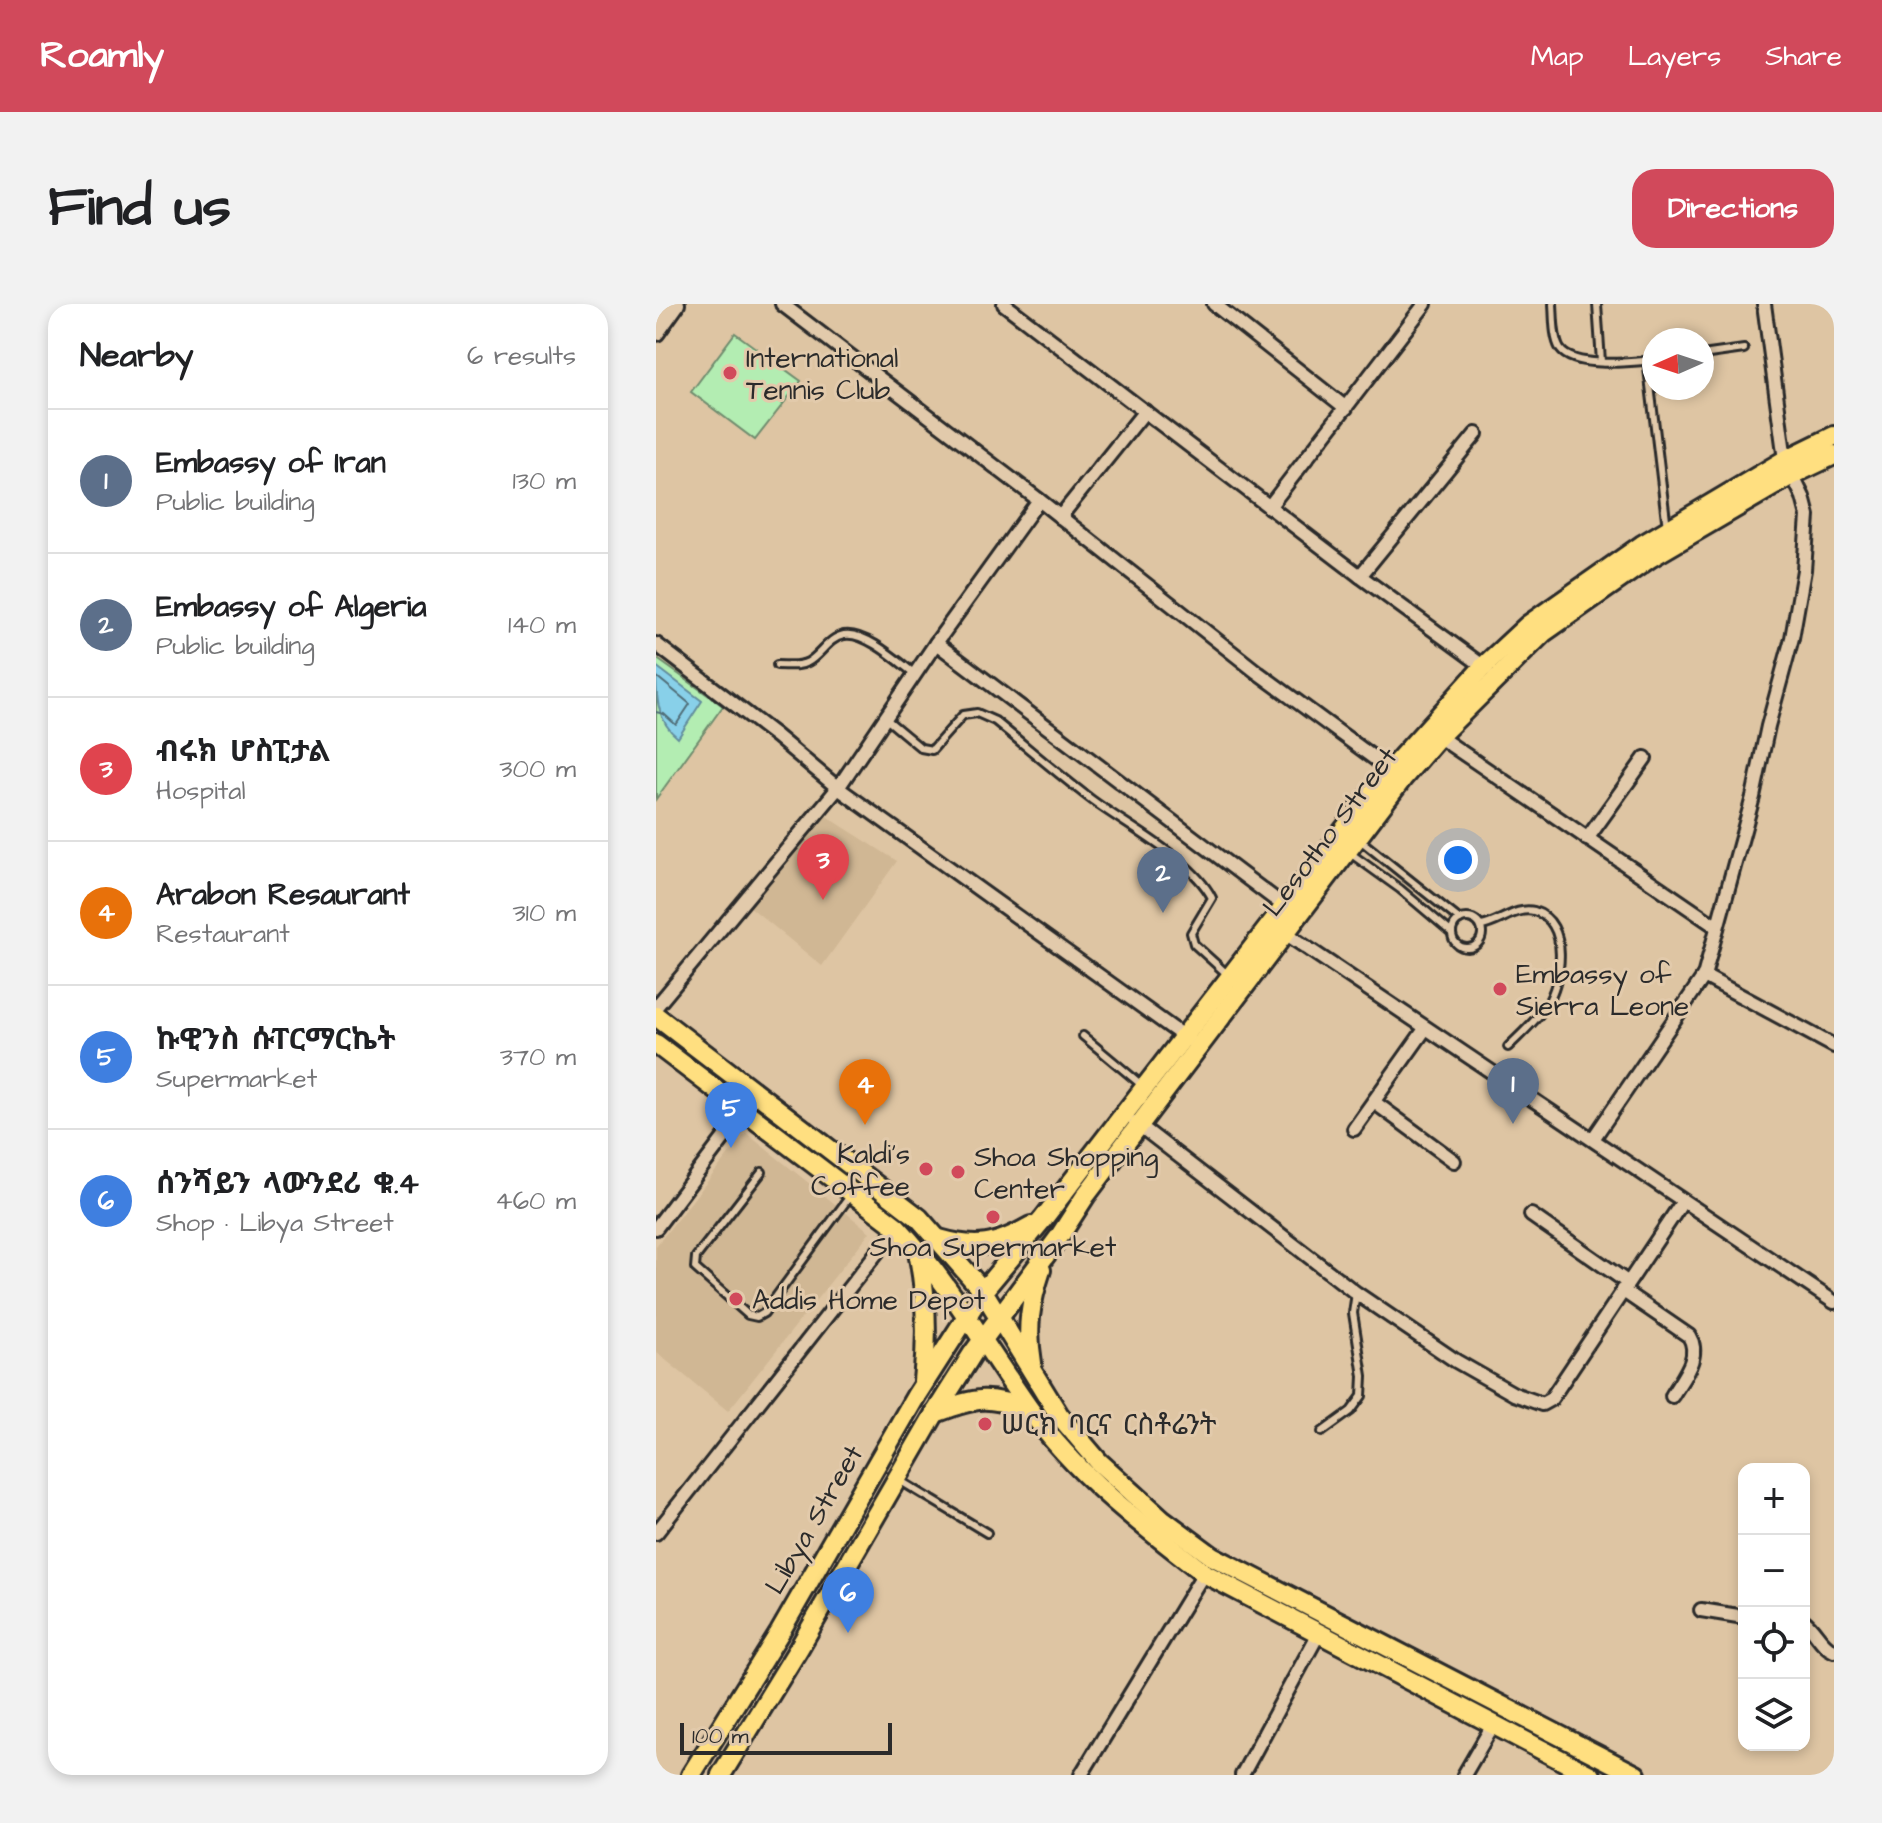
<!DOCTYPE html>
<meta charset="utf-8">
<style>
:root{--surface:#fff;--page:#f2f2f2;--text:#202124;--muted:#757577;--line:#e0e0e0;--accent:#d1495b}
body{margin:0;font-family:"Architects Daughter","Noto Sans Ethiopic",sans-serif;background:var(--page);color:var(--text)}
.controls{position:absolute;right:24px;bottom:24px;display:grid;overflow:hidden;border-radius:16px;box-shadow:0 4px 12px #0003}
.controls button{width:72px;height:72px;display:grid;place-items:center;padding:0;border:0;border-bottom:2px solid var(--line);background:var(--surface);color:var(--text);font:40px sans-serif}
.compass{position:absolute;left:986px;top:24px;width:72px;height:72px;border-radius:50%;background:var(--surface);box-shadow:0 4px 12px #0003;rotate:267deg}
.scale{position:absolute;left:24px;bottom:20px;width:212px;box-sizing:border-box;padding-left:8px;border:4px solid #2b2b2b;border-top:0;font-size:22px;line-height:28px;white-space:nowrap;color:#2b2b2b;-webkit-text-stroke:6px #e2caab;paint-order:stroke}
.you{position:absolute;left:802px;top:556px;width:28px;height:28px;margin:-20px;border:6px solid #fff;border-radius:50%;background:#1a73e8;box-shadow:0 0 0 12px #1a73e833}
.badge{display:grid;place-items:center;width:52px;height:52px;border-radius:50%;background:var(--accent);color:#fff;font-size:26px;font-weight:700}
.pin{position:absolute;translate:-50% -66px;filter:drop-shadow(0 2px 4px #0008)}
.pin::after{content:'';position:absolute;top:42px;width:28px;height:24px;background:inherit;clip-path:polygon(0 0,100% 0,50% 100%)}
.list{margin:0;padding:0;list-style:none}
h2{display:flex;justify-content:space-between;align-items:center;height:104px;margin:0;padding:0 32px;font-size:34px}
h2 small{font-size:26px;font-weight:400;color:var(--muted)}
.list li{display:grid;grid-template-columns:52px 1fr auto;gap:24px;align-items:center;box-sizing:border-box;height:144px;padding:0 32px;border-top:2px solid var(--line)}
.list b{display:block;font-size:30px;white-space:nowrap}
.list p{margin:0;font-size:26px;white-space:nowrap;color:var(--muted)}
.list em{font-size:26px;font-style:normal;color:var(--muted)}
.icon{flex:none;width:44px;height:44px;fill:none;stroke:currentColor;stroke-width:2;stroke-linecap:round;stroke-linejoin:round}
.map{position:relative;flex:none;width:1178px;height:1471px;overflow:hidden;border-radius:24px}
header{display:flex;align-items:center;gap:48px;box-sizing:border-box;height:112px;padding:0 40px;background:var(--accent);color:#fff}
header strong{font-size:38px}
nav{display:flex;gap:44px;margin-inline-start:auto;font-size:28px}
.intro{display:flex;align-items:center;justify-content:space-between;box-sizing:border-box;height:192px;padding:0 48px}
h1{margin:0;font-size:56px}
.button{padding:20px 36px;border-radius:24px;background:var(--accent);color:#fff;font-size:28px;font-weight:700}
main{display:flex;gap:48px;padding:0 48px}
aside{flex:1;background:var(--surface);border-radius:24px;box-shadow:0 4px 12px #0003}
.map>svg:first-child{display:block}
.built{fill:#d0b794}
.green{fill:#b3edb2;stroke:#6f8c6e;stroke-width:2}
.water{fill:#88d0e9;stroke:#638e9d;stroke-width:2}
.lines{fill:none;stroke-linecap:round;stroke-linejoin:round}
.shore{stroke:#506d77;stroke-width:2}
.lane-casing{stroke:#2b2b2b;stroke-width:12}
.street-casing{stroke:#2b2b2b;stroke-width:18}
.secondary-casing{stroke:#2b2b2b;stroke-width:22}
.primary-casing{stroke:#2b2b2b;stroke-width:24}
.lane{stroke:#e2caab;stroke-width:6}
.street{stroke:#e2caab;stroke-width:12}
.secondary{stroke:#e2caab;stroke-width:16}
.primary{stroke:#ffdf80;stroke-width:18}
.poi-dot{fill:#d1495b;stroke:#e2caab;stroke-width:3}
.labels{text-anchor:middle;stroke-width:6;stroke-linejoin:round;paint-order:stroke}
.poi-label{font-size:28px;fill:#2b2b2b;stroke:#e2caab;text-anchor:start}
.street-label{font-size:28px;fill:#2b2b2b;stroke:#e2caab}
</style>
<header>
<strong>Roamly</strong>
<nav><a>Map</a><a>Layers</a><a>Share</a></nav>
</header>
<div class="intro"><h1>Find us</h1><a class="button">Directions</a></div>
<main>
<aside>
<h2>Nearby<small>6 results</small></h2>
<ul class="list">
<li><span class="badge" style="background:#5c6f8a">1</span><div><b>Embassy of Iran</b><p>Public building</p></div><em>130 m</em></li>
<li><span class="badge" style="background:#5c6f8a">2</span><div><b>Embassy of Algeria</b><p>Public building</p></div><em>140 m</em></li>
<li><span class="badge" style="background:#e0444e">3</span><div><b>ብሩክ ሆስፒታል</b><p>Hospital</p></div><em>300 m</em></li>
<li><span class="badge" style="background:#e8710a">4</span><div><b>Arabon Resaurant</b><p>Restaurant</p></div><em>310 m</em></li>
<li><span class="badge" style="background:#3f7fe0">5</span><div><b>ኩዊንስ ሱፐርማርኬት</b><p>Supermarket</p></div><em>370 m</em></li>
<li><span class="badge" style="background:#3f7fe0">6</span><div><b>ሰንሻይን ላውንደሪ ቁ.4</b><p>Shop · Libya Street</p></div><em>460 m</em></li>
</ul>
</aside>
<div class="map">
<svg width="1178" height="1471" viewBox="0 0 1178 1471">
<rect width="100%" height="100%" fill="#dec5a3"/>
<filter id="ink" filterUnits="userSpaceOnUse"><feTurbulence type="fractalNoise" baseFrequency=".0125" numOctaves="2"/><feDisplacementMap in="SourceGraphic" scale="16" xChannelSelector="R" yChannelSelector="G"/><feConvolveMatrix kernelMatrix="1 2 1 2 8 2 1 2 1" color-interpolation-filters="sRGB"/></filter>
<g filter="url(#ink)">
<!-- built -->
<g class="built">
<path d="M167 510 241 557 166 662 93 602Z"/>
<path d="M90 829 214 928 72 1107 0 1048V942Z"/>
</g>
<!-- green -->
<g class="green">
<path d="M79 29 145 77 99 136 35 88Z"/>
<path d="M0 354 67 402 0 495Z"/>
</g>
<!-- water -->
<path class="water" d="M0 362 46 397 22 434C0 417 0 390 0 362Z"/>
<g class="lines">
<!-- shore -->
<path class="shore" d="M0 372 34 400 20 421 8 410 0 408"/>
<!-- lane casing -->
<g class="lane-casing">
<g id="lane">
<path d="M897 0C898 13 897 33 904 45 918 65 976 58 998 56"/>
<path d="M941 0 945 58"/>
<path d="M1046 51 1088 45"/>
<path d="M991 56 1011 224"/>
<path d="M121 361C132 361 143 363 152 358 165 351 172 334 188 331 209 327 243 358 259 370"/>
<path d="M229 414 265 444 276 446 307 411 321 409 339 417C371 443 403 471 436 496 471 522 537 556 556 594L535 629 538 640 571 670"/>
<path d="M704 536 804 616"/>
<path d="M694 549 744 585 796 629"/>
<circle cx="811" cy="629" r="15"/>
<path d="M825 622C842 620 861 602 878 607 915 618 906 678 890 702 880 717 865 730 852 743"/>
<path d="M427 732 488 783"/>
<path d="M106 868 40 953 39 964 92 1011 101 1013 108 1009 194 892"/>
<path d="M666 1128 695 1107 706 1092 707 1072 697 1009 700 989"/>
<path d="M243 1176 331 1229"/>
</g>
</g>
<!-- street casing -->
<g class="street-casing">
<g id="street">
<path d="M126 0 383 196 601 368 737 468"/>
<path d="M348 0 704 272 831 365"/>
<path d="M558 0 690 104"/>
<path d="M613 203 769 0"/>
<path d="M404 213 489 107"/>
<path d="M704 272 820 130"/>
<path d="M280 339 632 605"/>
<path d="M0 340 120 432 182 484 534 737"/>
<path d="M779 430 1061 623"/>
<path d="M931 535 989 454"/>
<path d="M623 625 1178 998"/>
<path d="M1048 672 1178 742"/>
<path d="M0 703 182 484 280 339 383 196"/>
<path d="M718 798 798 857"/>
<path d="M479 818 700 989 800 1057 858 1090 886 1100 895 1095 1027 897"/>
<path d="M698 825 769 725"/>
<path d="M937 835 1048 672 1097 493 1112 422 1136 334 1148 266 1152 212 1147 193 1129 156 1108 0"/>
<path d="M875 911 971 978"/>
<path d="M0 924 101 790"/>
<path d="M966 986 1033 1032C1046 1053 1026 1074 1016 1092"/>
<path d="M0 1229 241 923"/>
<path d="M1045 1306 1088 1313"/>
<path d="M1148 1317C1160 1326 1164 1341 1178 1347"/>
<path d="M425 1471 548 1269"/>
<path d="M586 1471 663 1329"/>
<path d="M808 1471 837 1421"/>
</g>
</g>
<!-- secondary casing -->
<g class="secondary-casing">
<path id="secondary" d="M0 28 20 0"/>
</g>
<!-- primary casing -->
<g class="primary-casing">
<g id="primary">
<path d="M0 712 263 914 327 987 403 1111 443 1158 506 1215 556 1252 980 1471"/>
<path d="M0 740 241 923C293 978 330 1044 374 1106 420 1171 486 1221 548 1269L934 1471"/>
<path d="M283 935C321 946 340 942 375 922"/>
<path d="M262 948C271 992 272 1033 267 1077"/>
<path d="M376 1059C370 1024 374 999 385 966"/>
<path d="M279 1109C323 1093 331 1090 375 1108"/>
<path d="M35 1471 124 1328 261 1090 327 987 387 915 734 466 828 362 872 321 986 241 1129 156 1178 132"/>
<path d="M65 1471 143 1344 279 1109 317 1049 403 933 430 891 746 475 783 432 887 329 994 254 1136 171 1178 151"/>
</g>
</g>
<!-- lane -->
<use href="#lane" class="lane"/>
<!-- street -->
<use href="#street" class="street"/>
<!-- secondary -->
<use href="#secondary" class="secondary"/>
<!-- primary -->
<use href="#primary" class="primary"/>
</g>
</g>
<!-- markers -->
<g class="poi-dot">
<circle cx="74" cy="69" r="8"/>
<circle cx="844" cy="685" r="8"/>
<circle cx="270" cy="865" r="8"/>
<circle cx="302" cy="868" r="8"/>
<circle cx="337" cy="913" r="8"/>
<circle cx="80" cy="995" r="8"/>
<circle cx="329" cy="1120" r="8"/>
</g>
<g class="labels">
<!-- poi labels -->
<g class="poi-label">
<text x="90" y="63">International<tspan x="90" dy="32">Tennis Club</tspan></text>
<text x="860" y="679">Embassy of<tspan x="860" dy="32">Sierra Leone</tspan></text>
<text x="254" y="859" text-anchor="end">Kaldi's<tspan x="254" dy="32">Coffee</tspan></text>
<text x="318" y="862">Shoa Shopping<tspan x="318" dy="32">Center</tspan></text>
<text x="337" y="952" text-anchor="middle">Shoa Supermarket</text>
<text x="96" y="1005">Addis Home Depot</text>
<text x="345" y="1130">ሠርክ ባርና ርስቶሬንት</text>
</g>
<!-- street labels -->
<g class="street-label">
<text transform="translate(673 527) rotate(-53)" y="10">Lesotho Street</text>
<text transform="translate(157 1215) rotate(-60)" y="10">Libya Street</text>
</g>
</g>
</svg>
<div class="controls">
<button>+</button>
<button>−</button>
<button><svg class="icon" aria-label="locate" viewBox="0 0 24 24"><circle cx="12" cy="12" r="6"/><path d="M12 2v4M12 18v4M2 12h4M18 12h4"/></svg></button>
<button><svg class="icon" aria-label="layers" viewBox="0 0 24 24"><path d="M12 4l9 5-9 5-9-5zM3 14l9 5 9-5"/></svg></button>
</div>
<svg class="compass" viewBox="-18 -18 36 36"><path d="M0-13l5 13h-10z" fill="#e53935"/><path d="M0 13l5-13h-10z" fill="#757577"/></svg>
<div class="scale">100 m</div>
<div class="you"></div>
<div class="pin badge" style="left:857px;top:820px;background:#5c6f8a">1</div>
<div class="pin badge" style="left:507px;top:609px;background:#5c6f8a">2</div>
<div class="pin badge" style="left:167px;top:596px;background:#e0444e">3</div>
<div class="pin badge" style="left:209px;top:821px;background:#e8710a">4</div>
<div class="pin badge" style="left:75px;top:844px;background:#3f7fe0">5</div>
<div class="pin badge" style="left:192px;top:1329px;background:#3f7fe0">6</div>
</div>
</main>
